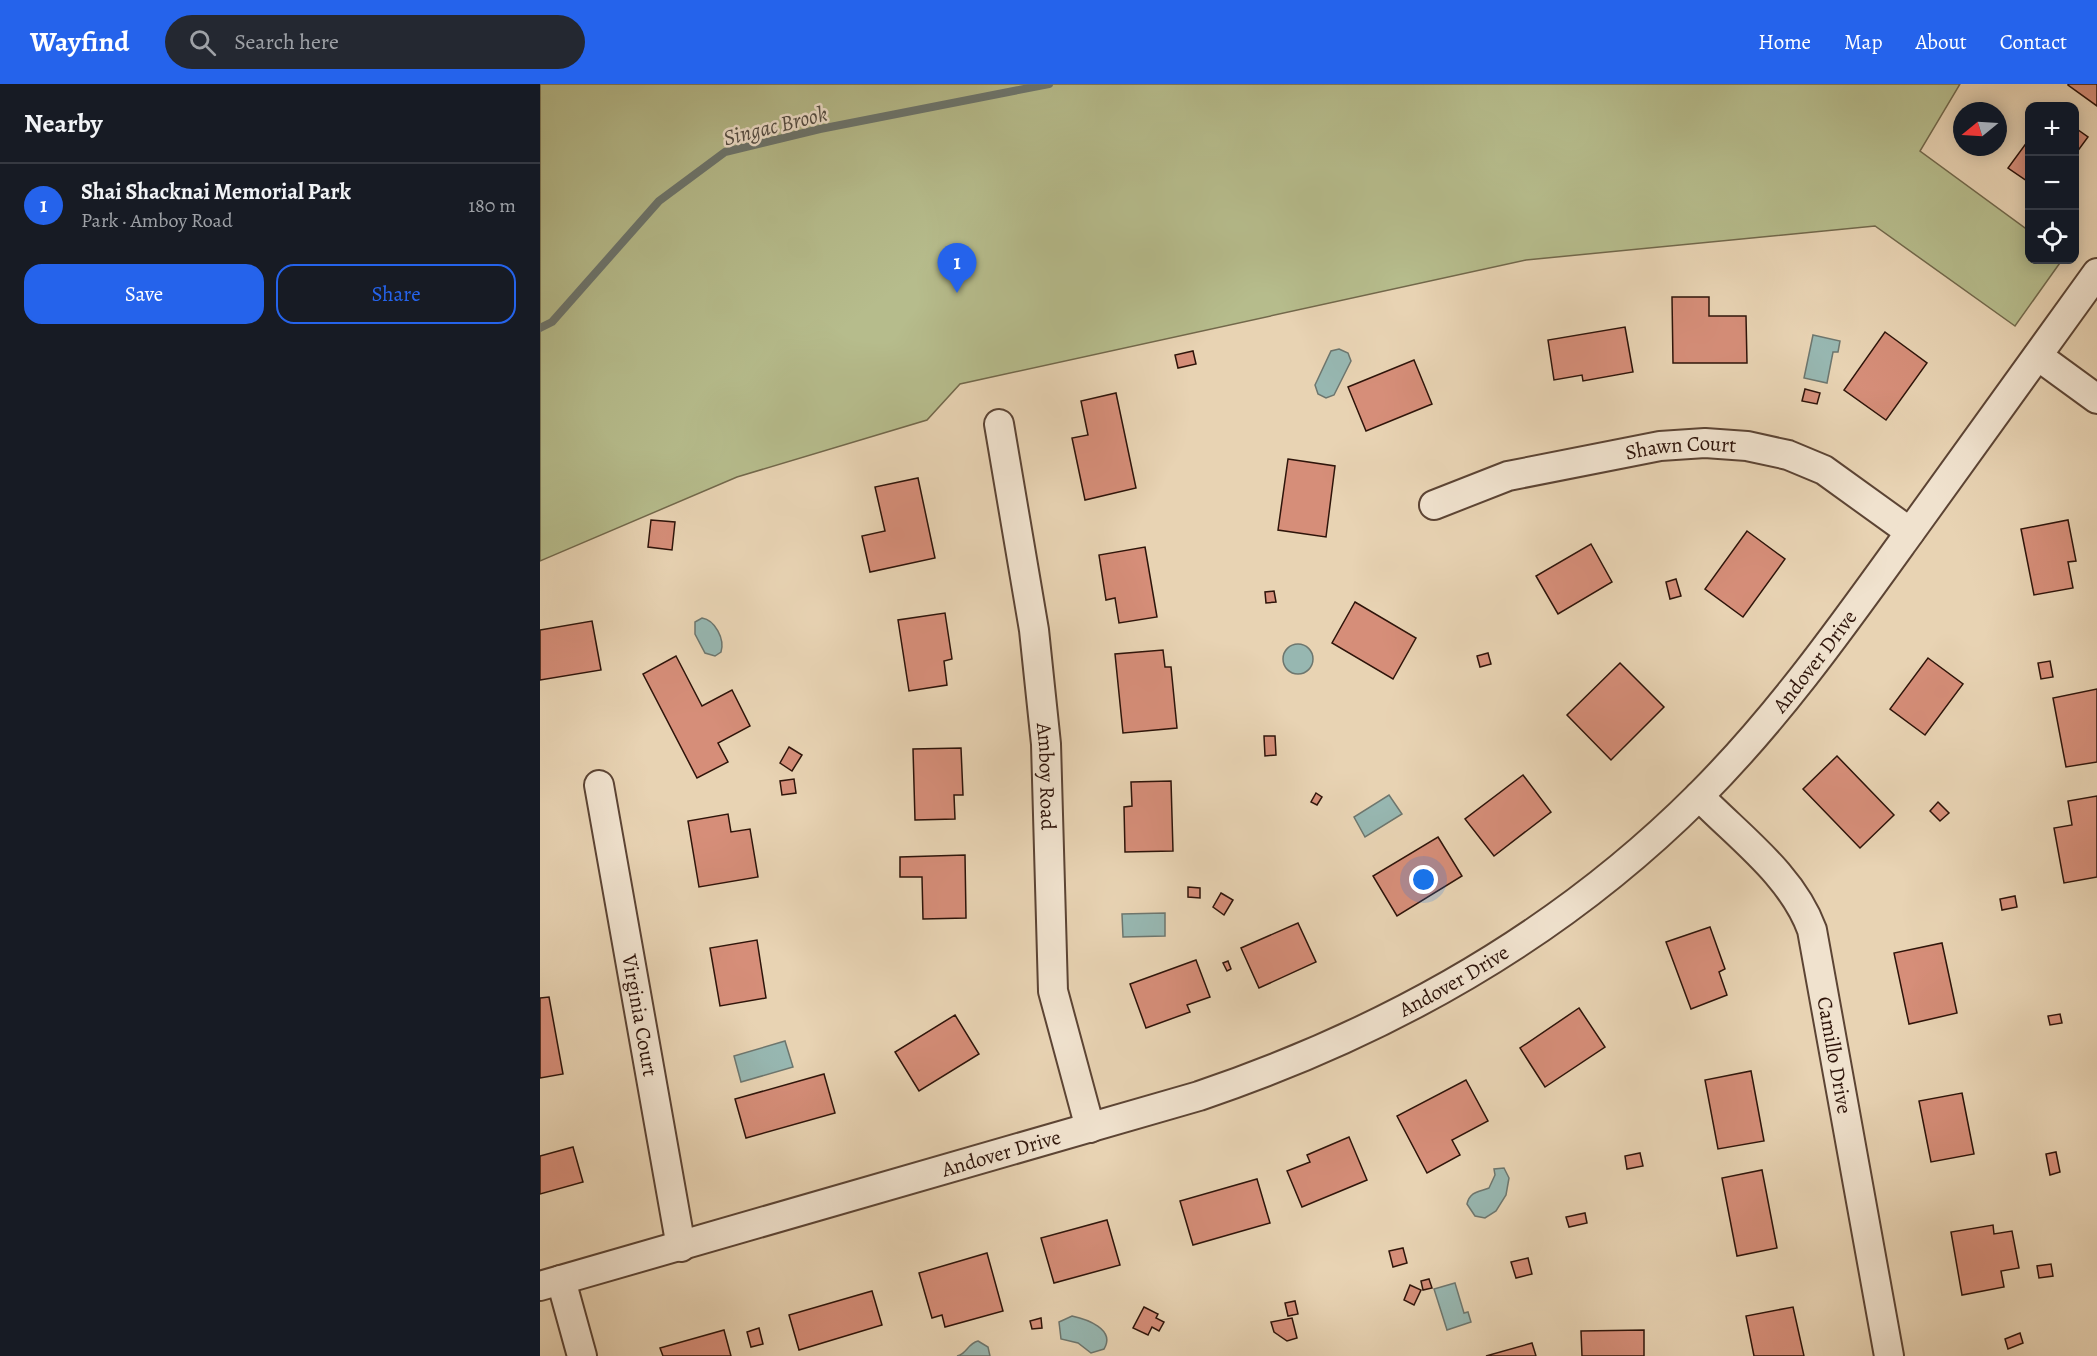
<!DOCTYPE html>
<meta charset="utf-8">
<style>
:root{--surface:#171b24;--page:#242831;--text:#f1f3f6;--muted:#9ea1a6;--line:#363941;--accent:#2563eb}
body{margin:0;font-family:Alegreya,serif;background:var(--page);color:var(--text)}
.controls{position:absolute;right:18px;top:18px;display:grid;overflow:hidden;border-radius:12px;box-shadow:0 3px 15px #0003}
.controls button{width:54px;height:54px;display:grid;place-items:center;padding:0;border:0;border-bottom:2px solid var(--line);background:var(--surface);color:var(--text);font:30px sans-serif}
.compass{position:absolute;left:1413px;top:18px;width:54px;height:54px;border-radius:50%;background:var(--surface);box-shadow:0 3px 15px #0003;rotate:252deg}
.you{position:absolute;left:884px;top:796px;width:21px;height:21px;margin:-15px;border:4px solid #fff;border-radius:50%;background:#1a73e8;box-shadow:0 0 0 9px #1a73e833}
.badge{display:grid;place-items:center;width:39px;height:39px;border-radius:50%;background:var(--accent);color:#fff;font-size:20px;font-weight:700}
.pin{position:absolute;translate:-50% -50px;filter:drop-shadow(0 2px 3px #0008)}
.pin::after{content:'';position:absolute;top:32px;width:21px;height:18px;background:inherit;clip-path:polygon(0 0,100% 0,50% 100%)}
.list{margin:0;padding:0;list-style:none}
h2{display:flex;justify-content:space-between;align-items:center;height:78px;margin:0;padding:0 24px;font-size:26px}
h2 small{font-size:20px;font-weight:400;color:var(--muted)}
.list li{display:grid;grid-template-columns:39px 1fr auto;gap:18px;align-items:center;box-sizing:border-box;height:84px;padding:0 24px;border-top:2px solid var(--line)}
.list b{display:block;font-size:22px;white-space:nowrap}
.list p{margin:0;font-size:20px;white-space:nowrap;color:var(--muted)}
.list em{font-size:20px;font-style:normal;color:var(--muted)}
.actions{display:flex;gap:12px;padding:18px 24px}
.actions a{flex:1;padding:14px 0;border:2px solid var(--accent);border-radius:18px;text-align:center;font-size:21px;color:var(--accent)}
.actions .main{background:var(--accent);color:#fff}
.icon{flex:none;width:33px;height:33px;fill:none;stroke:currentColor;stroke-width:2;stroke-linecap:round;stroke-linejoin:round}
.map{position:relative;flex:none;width:1557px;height:1272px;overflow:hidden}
header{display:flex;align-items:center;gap:36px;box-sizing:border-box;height:84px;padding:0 30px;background:var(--accent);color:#fff}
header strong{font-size:28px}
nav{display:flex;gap:33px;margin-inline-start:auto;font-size:21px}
.search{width:420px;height:54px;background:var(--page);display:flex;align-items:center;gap:15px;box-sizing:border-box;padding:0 21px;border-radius:33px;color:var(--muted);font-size:22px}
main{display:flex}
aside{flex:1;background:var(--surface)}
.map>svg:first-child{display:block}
.green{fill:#b6bc8c;stroke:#72684b;stroke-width:1.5}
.water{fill:#97b7b1;stroke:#6d766e;stroke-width:1.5}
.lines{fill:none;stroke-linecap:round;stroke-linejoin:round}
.stream{stroke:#6d766e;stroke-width:8}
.building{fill:#d68e79;stroke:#2e140a;stroke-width:1.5}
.street-casing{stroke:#5c4434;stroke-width:32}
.street{stroke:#f0e2ce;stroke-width:28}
.labels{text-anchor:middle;stroke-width:5;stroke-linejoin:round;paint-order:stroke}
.street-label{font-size:21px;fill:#2e140a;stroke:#f0e2ce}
.water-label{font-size:22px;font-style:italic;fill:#534d44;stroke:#f0e2ce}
</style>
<header>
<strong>Wayfind</strong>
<div class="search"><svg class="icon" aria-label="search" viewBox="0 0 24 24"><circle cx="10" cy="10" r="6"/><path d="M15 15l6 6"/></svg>Search here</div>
<nav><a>Home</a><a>Map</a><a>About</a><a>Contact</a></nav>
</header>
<main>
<aside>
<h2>Nearby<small></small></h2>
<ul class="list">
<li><span class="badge">1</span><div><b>Shai Shacknai Memorial Park</b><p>Park · Amboy Road</p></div><em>180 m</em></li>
</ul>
<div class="actions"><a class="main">Save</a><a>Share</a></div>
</aside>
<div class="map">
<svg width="1557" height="1272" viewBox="0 0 1557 1272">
<rect width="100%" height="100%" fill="#e8d3b3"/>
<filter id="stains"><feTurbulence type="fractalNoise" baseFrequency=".00333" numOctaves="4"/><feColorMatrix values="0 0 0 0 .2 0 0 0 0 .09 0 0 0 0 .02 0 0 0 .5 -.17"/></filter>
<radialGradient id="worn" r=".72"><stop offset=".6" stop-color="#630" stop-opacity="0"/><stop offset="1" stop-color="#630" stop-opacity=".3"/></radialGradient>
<!-- green -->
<path class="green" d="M0 0H1420L1380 67 1489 147 1490 176H1522L1475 242 1335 142 986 176 420 300 387 336 197 393 0 477Z"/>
<!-- water -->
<g class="water">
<path d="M1273 251 1300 257 1298 268H1293L1287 299 1264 294Z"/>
<path d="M799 265 808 269 811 277 794 311 786 314 778 310 775 301 791 267Z"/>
<path d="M162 534C175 536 185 555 181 568L175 572 165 569 155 550V538Z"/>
<circle cx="758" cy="575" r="15"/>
<path d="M849 711 862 730 825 753 814 733Z"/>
<path d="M625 829V852L583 853 582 830Z"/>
<path d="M245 957 253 983 201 998 194 972Z"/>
<path d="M964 1084 969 1094 966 1111 956 1127 945 1134 935 1132 927 1120C930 1107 939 1108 949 1104L955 1091 954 1085Z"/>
<path d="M915 1199 924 1229 928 1228 931 1238 907 1246 894 1205Z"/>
<path d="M532 1232C546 1235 576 1245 564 1265L551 1269 538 1259 521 1255 519 1238Z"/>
<path d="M438 1257 448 1263 450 1272H417C427 1270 427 1260 438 1257Z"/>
</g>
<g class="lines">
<!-- stream -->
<path class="stream" d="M0 244 12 238 119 117 185 68 280 45 509 0"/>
</g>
<!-- building -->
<g class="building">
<path d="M1557 0V22L1528 1V0Z"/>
<path d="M1534 43 1548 53 1534 72Z"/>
<path d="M1490 54V99L1468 84Z"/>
<path d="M1132 213H1169V232H1206L1207 279H1133Z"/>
<path d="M1085 243 1093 288 1043 297 1042 291 1014 296 1008 256Z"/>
<path d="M1345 248 1387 279 1346 336 1304 306Z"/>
<path d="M653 267 656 280 638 284 635 271Z"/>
<path d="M874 276 892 320 826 347 808 303Z"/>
<path d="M1265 305 1280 309 1277 320 1262 317Z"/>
<path d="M576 309 596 404 545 416 532 354 548 351 541 317Z"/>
<path d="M748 375 795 382 786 453 738 446Z"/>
<path d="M378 394 395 474 330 488 322 452 345 447 335 403Z"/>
<path d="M111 436 135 438 132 466 108 463Z"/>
<path d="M1528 436 1536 477 1528 478 1533 504 1494 511 1481 445Z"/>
<path d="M1207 447 1245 475 1203 533 1165 505Z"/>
<path d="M1051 460 1072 498 1018 530 996 492Z"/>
<path d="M605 463 617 533 579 539 575 514 566 516 559 471Z"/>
<path d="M1136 495 1141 512 1130 515 1126 498Z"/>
<path d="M734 507 736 518 726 519 725 508Z"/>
<path d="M815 518 876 554 853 595 792 559Z"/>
<path d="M405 529 412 575 404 577 407 601 369 607 358 536Z"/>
<path d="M52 537 61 586 0 596V546Z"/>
<path d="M623 566 625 583H631L637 644 583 649 575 570Z"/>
<path d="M948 569 951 580 940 583 937 572Z"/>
<path d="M136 572 162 622 192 606 210 642 178 659 188 678 157 694 103 590Z"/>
<path d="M1388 574 1423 600 1385 651 1350 625Z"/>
<path d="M1510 577 1513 593 1501 595 1498 579Z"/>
<path d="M1080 579 1124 623 1071 676 1027 631Z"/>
<path d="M1557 605V678L1526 683 1513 614Z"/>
<path d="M724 652H735L736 671 725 672Z"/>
<path d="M249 663 262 671 252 687 240 679Z"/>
<path d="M421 664 423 711H414L415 735 375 736 373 665Z"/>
<path d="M1297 672 1354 731 1320 764 1263 705Z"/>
<path d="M983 691 1011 728 954 772 925 735Z"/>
<path d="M254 695 256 709 242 711 240 697Z"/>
<path d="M631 697 633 767 585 768 584 723 592 722 591 698Z"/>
<path d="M776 709 782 713 777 721 771 718Z"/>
<path d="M1557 712V793L1524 799 1514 744 1532 741 1528 717Z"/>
<path d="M1398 718 1409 729 1400 737 1390 727Z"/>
<path d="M188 730 191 748 210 745 218 793 159 803 148 737Z"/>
<path d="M898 753 922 792 857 832 833 792Z"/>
<path d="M425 771 426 834 383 835 382 793H360V773Z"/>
<path d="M648 803 660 804V814L648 813Z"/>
<path d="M681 809 693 816 684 831 673 823Z"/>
<path d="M1475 812 1477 823 1462 826 1460 815Z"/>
<path d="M758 839 776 878 719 904 701 864Z"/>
<path d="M1170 843 1185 885 1179 888 1187 911 1151 925 1126 858Z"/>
<path d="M217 856 226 914 180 922 170 864Z"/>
<path d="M1402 859 1417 929 1369 940 1354 869Z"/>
<path d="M656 876 670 913 647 921 650 928 606 944 590 900Z"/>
<path d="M688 877 691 885 687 887 683 879Z"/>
<path d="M9 913 23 990 0 994V914Z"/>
<path d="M1039 924 1065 963 1005 1003 980 964Z"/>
<path d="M1520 930 1522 939 1510 941 1508 932Z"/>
<path d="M415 931 439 970 379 1007 355 968Z"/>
<path d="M1211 987 1224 1057 1178 1065 1165 996Z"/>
<path d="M284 990 295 1029 206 1054 195 1015Z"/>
<path d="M926 996 948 1037 912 1056 920 1071 887 1089 857 1032Z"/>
<path d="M1422 1009 1434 1070 1391 1078 1379 1017Z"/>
<path d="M809 1053 827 1096 762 1123 747 1087 770 1078 767 1071Z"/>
<path d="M33 1063 43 1098 0 1110V1072Z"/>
<path d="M1516 1068 1520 1088 1510 1091 1506 1070Z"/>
<path d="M1100 1069 1103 1082 1087 1085 1085 1072Z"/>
<path d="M1222 1086 1237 1164 1197 1172 1182 1094Z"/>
<path d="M717 1095 730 1139 653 1161 640 1117Z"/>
<path d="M1045 1129 1047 1139 1029 1143 1026 1133Z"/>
<path d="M567 1136 580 1181 514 1199 501 1154Z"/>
<path d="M1453 1141 1454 1150 1472 1147 1479 1184 1461 1187 1464 1203 1422 1211 1411 1148Z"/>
<path d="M863 1164 867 1179 853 1183 849 1167Z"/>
<path d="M447 1169 463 1227 405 1243 402 1231 392 1234 379 1189Z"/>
<path d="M988 1174 992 1190 976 1194 971 1178Z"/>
<path d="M1511 1180 1513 1192 1499 1194 1497 1182Z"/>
<path d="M889 1195 892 1204 883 1206 881 1197Z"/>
<path d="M870 1201 881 1206 874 1221 864 1216Z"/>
<path d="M332 1207 342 1241 259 1266 249 1231Z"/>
<path d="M755 1217 758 1230 748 1232 745 1219Z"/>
<path d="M604 1223 618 1230 616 1234 624 1238 619 1247 612 1243 608 1251 593 1244Z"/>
<path d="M1253 1223 1264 1272H1214L1206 1232Z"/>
<path d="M501 1234 502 1244 492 1245 490 1237Z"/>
<path d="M752 1234 757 1254 747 1257 734 1248 731 1238Z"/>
<path d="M219 1244 223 1260 211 1263 207 1248Z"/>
<path d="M184 1246 191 1272H123L120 1264Z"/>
<path d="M1104 1246V1272H1042L1041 1247Z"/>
<path d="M1480 1249 1483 1259 1468 1265 1465 1255Z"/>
<path d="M992 1259 996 1272H946Z"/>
</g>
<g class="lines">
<!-- street casing -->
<g class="street-casing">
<g id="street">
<path d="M1498 272 1557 315"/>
<path id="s1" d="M459 340 494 546 506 660 513 907 550 1044"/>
<path id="s2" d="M894 421 968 392 1120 362 1165 359 1207 362 1248 371 1284 386 1370 448"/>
<path id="s3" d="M59 701 141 1163"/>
<path id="s4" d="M1159 712C1199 753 1252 791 1272 846L1349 1272"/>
<path d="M21 1196 42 1272"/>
<path id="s5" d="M0 1202 659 1012C845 949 1019 852 1159 712 1236 635 1299 547 1363 458 1427 369 1492 279 1557 189"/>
</g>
</g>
<!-- street -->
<use href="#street" class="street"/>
</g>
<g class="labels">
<!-- street labels -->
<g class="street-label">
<text dy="7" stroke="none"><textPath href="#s2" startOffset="255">Shawn Court</textPath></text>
<text dy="7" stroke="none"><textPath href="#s5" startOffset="1452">Andover Drive</textPath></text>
<text dy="7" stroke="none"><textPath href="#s1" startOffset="356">Amboy Road</textPath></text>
<text dy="7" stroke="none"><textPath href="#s5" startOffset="966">Andover Drive</textPath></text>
<text dy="7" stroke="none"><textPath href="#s3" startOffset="234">Virginia Court</textPath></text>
<text dy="7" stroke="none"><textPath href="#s4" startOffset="304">Camillo Drive</textPath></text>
<text dy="7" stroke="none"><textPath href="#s5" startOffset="480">Andover Drive</textPath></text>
</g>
<!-- water labels -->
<g class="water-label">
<text transform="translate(235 41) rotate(-14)" y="8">Singac Brook</text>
</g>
</g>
<rect width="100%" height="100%" filter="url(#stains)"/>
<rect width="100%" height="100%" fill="url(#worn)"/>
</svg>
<div class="controls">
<button>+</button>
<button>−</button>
<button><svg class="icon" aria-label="locate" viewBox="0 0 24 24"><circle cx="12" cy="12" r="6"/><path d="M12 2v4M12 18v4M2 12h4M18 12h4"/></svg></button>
</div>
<svg class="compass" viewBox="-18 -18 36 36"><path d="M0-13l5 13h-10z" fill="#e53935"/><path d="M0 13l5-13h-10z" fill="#9ea1a6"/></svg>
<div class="you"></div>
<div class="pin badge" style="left:417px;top:209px">1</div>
</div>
</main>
